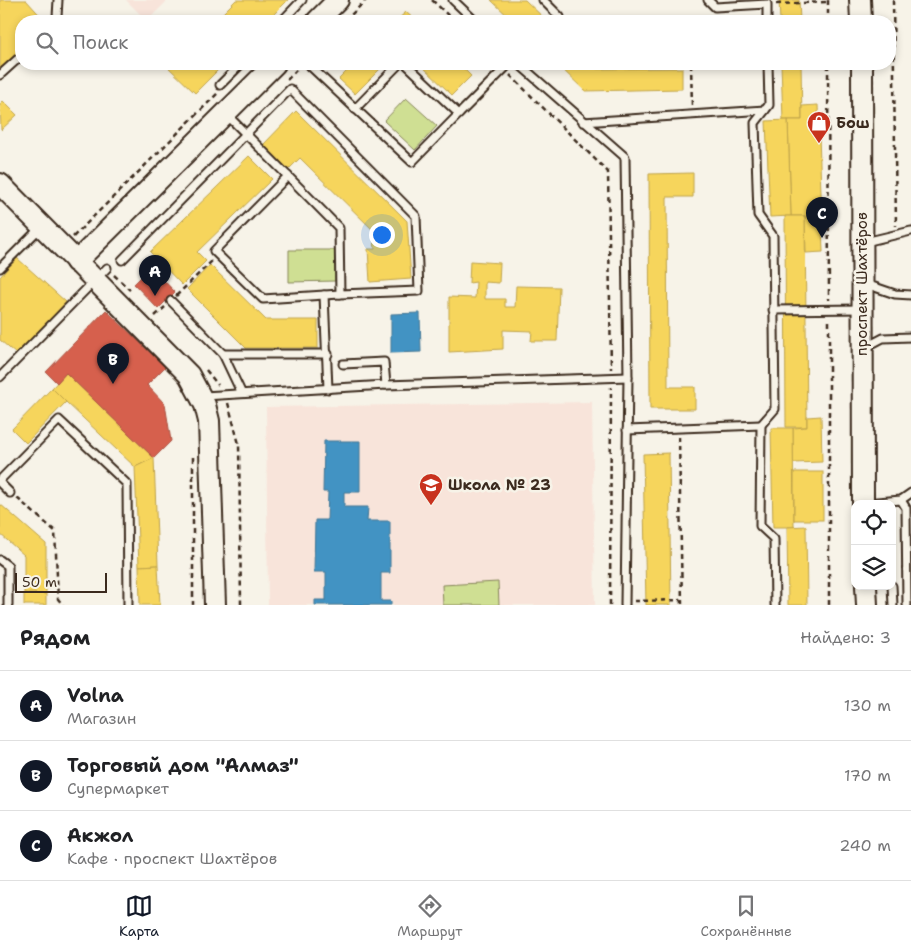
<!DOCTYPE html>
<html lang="ru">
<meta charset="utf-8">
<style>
:root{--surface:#fff;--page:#f6f6f6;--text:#202124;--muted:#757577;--line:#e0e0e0;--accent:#111827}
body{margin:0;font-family:"Shantell Sans",sans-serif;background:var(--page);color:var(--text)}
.controls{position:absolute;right:15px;bottom:15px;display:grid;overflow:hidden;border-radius:10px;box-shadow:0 2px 8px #0003}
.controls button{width:45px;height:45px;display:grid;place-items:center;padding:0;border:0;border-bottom:1px solid var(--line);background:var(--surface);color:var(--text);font:25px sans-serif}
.scale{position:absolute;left:15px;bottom:12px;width:92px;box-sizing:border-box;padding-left:5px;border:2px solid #3b2a1e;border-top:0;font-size:14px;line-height:18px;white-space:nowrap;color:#3b2a1e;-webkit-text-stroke:4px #f7f3e8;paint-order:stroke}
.you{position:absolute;left:381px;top:234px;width:18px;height:18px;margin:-12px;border:4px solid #fff;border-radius:50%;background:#1a73e8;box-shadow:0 0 0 8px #1a73e833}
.badge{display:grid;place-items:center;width:32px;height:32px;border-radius:50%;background:var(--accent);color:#fff;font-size:16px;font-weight:700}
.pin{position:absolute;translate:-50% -41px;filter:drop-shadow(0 1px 2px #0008)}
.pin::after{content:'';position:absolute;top:26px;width:18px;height:15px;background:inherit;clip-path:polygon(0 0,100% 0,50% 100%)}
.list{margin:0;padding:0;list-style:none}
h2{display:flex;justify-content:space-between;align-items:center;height:65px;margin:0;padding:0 20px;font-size:21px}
h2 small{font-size:16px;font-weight:400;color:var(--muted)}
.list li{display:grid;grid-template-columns:32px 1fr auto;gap:15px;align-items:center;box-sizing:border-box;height:70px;padding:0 20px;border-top:1px solid var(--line)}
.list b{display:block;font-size:19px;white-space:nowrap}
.list p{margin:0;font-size:16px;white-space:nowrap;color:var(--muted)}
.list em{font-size:16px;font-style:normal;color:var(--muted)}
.icon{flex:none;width:28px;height:28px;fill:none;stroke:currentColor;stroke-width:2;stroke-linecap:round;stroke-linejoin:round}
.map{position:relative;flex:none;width:911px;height:605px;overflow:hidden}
.search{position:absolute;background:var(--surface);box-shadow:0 2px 8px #0003;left:15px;right:15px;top:15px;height:55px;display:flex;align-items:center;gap:12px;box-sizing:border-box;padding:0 18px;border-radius:20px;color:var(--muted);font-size:19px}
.sheet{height:275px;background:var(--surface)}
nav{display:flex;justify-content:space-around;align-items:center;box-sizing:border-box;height:70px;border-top:1px solid var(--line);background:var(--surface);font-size:14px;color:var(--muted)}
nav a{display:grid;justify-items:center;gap:2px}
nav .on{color:var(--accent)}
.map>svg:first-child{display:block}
.built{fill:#f8e4da}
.green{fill:#cfdf93;stroke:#858458}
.homes{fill:#f6d55c;stroke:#bea249}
.shops{fill:#d6604d;stroke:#a8503f}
.schools{fill:#4393c3;stroke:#417492}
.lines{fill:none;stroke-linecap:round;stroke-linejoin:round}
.lane-casing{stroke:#3b2a1e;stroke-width:11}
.secondary-casing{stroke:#3b2a1e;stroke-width:24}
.path{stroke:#3b2a1e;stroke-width:2.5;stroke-dasharray:5 4;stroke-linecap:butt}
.lane{stroke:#f7f3e8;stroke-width:7}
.secondary{stroke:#f7f3e8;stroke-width:20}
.labels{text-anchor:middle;stroke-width:5;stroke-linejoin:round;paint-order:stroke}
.poi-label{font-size:15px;font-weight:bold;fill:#3b2a1e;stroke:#f7f3e8;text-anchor:start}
.street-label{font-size:15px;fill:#3b2a1e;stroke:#f7f3e8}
</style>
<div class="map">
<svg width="911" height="605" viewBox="0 0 911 605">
<rect width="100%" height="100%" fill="#f7f3e8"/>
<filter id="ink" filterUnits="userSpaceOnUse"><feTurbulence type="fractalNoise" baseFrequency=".02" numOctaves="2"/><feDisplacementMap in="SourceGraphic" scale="10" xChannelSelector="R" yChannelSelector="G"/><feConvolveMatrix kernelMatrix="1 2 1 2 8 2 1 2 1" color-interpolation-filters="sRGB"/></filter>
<g filter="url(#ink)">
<!-- built -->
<g class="built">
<path d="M126 0H168L147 21Z"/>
<path d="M592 402 595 605H268L266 407Z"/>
</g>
<!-- green -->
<g class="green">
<path d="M406 98 437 126 415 150 384 121Z"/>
<path d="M289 250H335V281L289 282Z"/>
<path d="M498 582 499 605H443L442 585Z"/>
</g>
<!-- homes -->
<g class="homes">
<path d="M0 0H26L45 21H21V51L0 70Z"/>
<path d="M236 0H288L267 21H215Z"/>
<path d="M491 0H525L547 21H513Z"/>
<path d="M779 0H799L800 21H780Z"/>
<path d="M406 12 416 21H396Z"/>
<path d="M165 64H224L195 93Z"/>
<path d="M354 64H385L355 94 339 79Z"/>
<path d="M420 64H459L471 76 452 95Z"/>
<path d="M557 64H591L597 69 682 68V89L585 91Z"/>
<path d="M781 64H801L802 120H783Z"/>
<path d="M3 101 17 115 1 130 0 104Z"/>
<path d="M818 105 823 252 806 253 805 216H791L788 120H802V106Z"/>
<path d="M296 111 407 221 411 279 370 282 368 249H375L374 240 382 239 300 158 287 171 262 146Z"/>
<path d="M788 120 791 216 770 217 766 121Z"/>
<path d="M249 156 272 179 197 252 206 261 182 285 150 252Z"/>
<path d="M693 173V197H667L668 387H695V409H650L649 174Z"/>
<path d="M785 216H805L807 427H786Z"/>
<path d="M17 258 66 302 17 355 0 340V277Z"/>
<path d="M470 261 500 263 499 283 485 282V299H505V307H515L516 286 559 287 557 341H531L532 331 503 330V349L449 352V297L475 298 476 282 469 283Z"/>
<path d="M210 265 266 320H318V348H246L187 289Z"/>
<path d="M66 373 154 458 135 467 66 402 52 388Z"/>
<path d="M52 388 66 402 26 443 12 429Z"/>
<path d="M821 416 822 462 793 463V428L807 427V417Z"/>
<path d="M771 428H793L794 527H773Z"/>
<path d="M669 453 671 605H646L643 454Z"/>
<path d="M154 458 158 565 139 566 135 467Z"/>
<rect x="794" y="472" width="29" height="48"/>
<path d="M0 504 46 544V594L24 593V555L0 534Z"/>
<path d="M806 526 807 605H788L787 527Z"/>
<path d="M158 565 160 605H140L139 566Z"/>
<path d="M24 593 46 594V605H24Z"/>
</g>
<!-- shops -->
<g class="shops">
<path d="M151 267 175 292 158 309 134 284Z"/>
<path d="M106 310 165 367 147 385 165 404 171 441 154 458 66 373 57 383 46 372Z"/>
</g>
<!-- schools -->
<g class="schools">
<path d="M420 313 421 352 391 353V314Z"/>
<path d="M324 441H360V492H344V507H368L367 521H390V573H381V601H391V605H315V600H326V572H314L315 520H327L328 492H323Z"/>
</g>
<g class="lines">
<!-- lane casing -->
<g class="lane-casing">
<g id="lane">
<path d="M453 0 475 21"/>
<path d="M543 0 560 17"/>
<path d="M708 0 715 7 767 4V21"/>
<path d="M55 21 57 17 58 0"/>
<path d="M282 21 302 0"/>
<path d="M308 64 412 162 459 114 406 64"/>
<path d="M519 64 625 157 628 377 625 605"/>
<path d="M768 64 769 105 755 123 758 215 773 236 775 409 761 425 760 526 774 539 775 605"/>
<path d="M0 75 21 56"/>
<path d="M220 85 241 64"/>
<path d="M355 109 399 64"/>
<path d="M459 114 509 64"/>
<path d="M583 122 765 110"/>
<path d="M288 176 214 251 263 299 340 294"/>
<path d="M865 242 911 231"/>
<path d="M122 260 290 89 416 216 419 291 340 294 339 228C302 190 264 152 227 115"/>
<path d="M0 268 41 227"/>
<path d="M866 284 895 294 911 295"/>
<path d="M324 295 328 389"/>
<path d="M171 301 223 354 241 392"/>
<path d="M773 310 862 309"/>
<path d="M866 347 883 338 911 337"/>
<path d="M223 354H328"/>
<path d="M343 364 384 362 386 385"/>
<path d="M0 377 107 268"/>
<path d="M204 396 386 385 628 377"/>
<path d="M627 430 761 425"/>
<path d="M0 480 59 420 127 484 128 605"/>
<path d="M0 483 10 493"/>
<path d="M901 500 906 508 907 605"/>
<path d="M866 503 901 500 911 493"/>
<path d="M0 560 8 566V605"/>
<path d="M892 586 893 605"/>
</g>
</g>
<!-- secondary casing -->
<g class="secondary-casing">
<g id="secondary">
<path d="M860 0 861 21"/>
<path d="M317 21 338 0"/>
<path d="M862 64 863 504"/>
<path d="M0 184 189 375 205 405 209 421 215 605"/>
<path d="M76 262 275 64"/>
<path d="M866 586 867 605"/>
</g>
</g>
<!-- path -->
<g class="path">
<path d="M432 0 454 21"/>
<path d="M828 0V21"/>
<path d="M893 0 896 226"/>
<path d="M776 4 828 2"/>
<path d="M345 21 366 0"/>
<path d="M691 64 692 107"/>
<path d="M828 64 829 300"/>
<path d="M510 75 608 172 611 369"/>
<path d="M287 80 300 66"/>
<path d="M73 237 218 93"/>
<path d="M114 275 130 290"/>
<path d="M176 296 212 261"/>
<path d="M155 316 165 307"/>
<path d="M206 370 218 385"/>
<path d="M228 403 239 444 241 605"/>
<path d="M679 437 682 605"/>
<path d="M193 457V605"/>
<path d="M17 498 55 531 58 599 63 605"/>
<path d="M634 601 682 600"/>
<path d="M610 605 611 387"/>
<path d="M829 605V318"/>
</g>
<!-- lane -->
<use href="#lane" class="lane"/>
<!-- secondary -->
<use href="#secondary" class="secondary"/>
</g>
</g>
<!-- icons -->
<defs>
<g id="shop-pin" transform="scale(1.25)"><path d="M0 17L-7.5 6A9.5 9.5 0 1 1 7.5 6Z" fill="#c8321e" stroke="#f7f3e8"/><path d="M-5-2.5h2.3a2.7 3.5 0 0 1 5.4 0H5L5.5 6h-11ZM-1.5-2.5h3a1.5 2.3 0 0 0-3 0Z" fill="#fff"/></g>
<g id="school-pin" transform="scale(1.25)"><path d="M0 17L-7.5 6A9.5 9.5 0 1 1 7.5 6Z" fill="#c8321e" stroke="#f7f3e8"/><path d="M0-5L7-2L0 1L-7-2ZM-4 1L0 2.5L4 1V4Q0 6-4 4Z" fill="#fff"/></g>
</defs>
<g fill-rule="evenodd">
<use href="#shop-pin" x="819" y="123"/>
<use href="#school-pin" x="431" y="485"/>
</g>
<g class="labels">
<!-- poi labels -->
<g class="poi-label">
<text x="836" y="128">Бош</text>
<text x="448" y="490">Школа № 23</text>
</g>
<!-- street labels -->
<g class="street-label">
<text transform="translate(862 284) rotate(-90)" y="5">проспект Шахтёров</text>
</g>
</g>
</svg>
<div class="controls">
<button><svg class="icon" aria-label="locate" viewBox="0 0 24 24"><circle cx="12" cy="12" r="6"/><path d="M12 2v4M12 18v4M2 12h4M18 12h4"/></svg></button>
<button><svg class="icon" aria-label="layers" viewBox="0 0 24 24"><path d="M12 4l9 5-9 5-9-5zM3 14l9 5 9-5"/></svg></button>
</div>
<div class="scale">50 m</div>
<div class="you"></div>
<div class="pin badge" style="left:155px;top:296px">A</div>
<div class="pin badge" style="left:113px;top:384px">B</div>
<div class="pin badge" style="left:822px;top:238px">C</div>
<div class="search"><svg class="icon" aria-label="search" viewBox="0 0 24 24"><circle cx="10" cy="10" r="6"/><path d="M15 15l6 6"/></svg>Поиск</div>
</div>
<section class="sheet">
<h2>Рядом<small>Найдено: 3</small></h2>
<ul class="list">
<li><span class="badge">A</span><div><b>Volna</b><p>Магазин</p></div><em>130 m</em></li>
<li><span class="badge">B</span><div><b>Торговый дом &quot;Алмаз&quot;</b><p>Супермаркет</p></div><em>170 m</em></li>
<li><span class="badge">C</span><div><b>Акжол</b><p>Кафе · проспект Шахтёров</p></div><em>240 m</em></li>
</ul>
</section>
<nav>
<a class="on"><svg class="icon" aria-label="map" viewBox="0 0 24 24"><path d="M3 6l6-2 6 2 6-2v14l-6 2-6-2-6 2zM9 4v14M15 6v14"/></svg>Карта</a>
<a><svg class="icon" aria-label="directions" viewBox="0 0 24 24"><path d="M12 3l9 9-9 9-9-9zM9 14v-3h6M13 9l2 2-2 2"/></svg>Маршрут</a>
<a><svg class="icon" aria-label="saved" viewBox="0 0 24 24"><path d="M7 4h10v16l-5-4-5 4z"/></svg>Сохранённые</a>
</nav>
